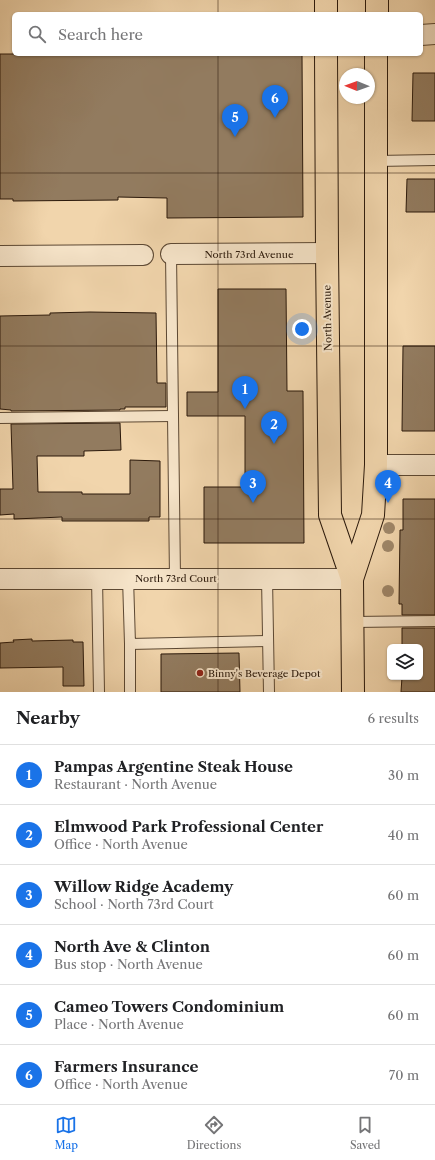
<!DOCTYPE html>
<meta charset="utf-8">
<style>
:root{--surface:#fff;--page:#f6f6f6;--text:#202124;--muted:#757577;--line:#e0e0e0;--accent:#1a73e8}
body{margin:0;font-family:"Libre Caslon Text",serif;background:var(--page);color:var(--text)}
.controls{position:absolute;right:12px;bottom:12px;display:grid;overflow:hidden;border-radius:6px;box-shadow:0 1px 3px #0004}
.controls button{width:36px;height:36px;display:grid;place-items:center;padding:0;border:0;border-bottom:1px solid var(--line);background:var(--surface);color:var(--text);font:20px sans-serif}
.compass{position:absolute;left:339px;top:68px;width:36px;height:36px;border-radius:50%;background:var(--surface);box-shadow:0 1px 3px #0004;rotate:271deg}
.you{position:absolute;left:302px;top:329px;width:14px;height:14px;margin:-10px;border:3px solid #fff;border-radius:50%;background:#1a73e8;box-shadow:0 0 0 6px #1a73e833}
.badge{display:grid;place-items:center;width:26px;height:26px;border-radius:50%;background:var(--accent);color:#fff;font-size:13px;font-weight:700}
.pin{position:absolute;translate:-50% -33px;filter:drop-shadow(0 1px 2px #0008)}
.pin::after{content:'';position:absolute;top:21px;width:14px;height:12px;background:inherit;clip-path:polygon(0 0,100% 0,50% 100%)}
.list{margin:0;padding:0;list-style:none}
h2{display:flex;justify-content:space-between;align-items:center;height:52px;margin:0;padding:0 16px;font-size:17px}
h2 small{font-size:13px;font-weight:400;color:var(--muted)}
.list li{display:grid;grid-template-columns:26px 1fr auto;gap:12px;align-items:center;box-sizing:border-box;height:60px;padding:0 16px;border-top:1px solid var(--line)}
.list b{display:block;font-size:15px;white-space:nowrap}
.list p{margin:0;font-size:13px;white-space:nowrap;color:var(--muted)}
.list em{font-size:13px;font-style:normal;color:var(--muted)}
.icon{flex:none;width:22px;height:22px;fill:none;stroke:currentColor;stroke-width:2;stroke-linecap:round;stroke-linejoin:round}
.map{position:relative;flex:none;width:435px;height:692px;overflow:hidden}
.search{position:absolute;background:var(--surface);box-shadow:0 1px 3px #0004;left:12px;right:12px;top:12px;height:44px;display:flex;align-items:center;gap:10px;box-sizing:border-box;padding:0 14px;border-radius:6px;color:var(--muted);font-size:15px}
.sheet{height:412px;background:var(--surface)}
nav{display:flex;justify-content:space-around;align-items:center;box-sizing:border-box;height:56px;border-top:1px solid var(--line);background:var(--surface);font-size:11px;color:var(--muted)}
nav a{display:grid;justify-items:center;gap:2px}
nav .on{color:var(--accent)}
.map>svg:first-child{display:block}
.building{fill:#927b5f;stroke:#2b190b}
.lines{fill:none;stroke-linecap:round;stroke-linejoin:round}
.lane-casing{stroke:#5c4833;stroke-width:12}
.street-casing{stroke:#5c4833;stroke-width:22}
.primary-casing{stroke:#2b190b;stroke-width:24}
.lane{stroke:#f6e4c9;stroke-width:10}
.street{stroke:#f6e4c9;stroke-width:20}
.primary{stroke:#f1d5ac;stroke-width:22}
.tree{fill:#9f8769}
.grid{fill:none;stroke:#2b190b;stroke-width:1;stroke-opacity:0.55}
.poi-dot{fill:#8f2418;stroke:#f6e4c9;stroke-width:1.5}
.labels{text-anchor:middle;stroke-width:4;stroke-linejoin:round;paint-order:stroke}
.street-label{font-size:10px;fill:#2b190b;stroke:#f6e4c9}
.poi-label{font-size:10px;fill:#2b190b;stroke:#f6e4c9;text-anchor:start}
</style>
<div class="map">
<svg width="435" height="692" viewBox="0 0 435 692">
<rect width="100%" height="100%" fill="#f1d5ac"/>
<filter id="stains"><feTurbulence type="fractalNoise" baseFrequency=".005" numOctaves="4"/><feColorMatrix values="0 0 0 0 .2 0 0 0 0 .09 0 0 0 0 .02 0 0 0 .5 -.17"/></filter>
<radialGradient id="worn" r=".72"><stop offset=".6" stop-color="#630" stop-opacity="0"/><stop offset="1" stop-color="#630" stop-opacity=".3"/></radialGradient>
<!-- building -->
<g class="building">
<path d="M0 54H302L303 217 167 218V198L118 197V200L13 201V199H0Z"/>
<path d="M413 73H435V121H412Z"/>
<path d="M407 179H435V212H406Z"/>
<path d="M218 289H286L287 391H303L304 543H204V487H245V416H187V392H218Z"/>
<path d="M90 312 156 313 157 383H166V407H125V409H120V410L11 411V410L0 409V316L50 315V313Z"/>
<path d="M403 346H435V431H402Z"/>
<path d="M120 423 121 450 84 451V456H37L38 492H82V494H130V460L160 461V517H149V521H62V517L14 519V514L0 515V489H13L11 424Z"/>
<path d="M403 499H435V615H402V604H399L400 530H403Z"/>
<path d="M402 628H435V692H401L402 677H420V647H402Z"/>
<path d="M32 639V641L73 640V642H83L84 686H63V667L0 668V643L14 642 13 640Z"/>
<path d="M239 653 240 692H161V654Z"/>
</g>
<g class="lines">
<!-- lane casing -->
<g class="lane-casing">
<g id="lane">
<path d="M376 161 435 160"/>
<path d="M171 254 175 578"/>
<path d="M0 418 173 416"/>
<path d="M97 578 99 692"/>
<path d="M128 578 130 644 268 641"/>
<path d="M267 578 269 692"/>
<path d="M353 622 435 621"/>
<path d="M130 644V692"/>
</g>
</g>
<!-- street casing -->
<g class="street-casing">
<g id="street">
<path d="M421 35 435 34"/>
<path d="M171 254 327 253"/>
<path d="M0 256 143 255"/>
<path d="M376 465H435"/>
<path d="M0 579H352"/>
</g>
</g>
<!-- primary casing -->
<g class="primary-casing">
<g id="primary">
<path d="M326 0V14"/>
<path d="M377 14V0"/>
<path d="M326 54 327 253 330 515 352 579"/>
<path d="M353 692 352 579 373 515 376 465V54"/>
</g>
</g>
<!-- lane -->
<use href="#lane" class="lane"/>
<!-- street -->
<use href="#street" class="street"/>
<!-- primary -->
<use href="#primary" class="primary"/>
</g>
<!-- trees -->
<g class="tree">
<circle cx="389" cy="528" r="6"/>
<circle cx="388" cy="546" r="6"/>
<circle cx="388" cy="591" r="6"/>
</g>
<!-- grid -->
<path class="grid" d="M218 0V14M218 54V692M0 173H435M0 346H435M0 519H435"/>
<!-- markers -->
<circle class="poi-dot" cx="200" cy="673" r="4"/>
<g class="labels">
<!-- street labels -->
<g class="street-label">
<text x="249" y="258">North 73rd Avenue</text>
<text transform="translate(327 318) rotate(-91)" y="4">North Avenue</text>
<text x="176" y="582">North 73rd Court</text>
</g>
<!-- poi labels -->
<g class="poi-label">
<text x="208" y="677">Binny's Beverage Depot</text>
</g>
</g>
<rect width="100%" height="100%" filter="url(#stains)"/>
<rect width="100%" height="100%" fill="url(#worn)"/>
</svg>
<div class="controls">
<button><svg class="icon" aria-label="layers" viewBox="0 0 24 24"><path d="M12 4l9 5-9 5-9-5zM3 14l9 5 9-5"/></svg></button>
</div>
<svg class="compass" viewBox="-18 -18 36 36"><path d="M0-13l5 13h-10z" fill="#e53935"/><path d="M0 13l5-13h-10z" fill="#757577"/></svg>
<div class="you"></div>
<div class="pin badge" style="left:245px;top:409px">1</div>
<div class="pin badge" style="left:274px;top:444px">2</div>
<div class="pin badge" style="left:253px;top:503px">3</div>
<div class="pin badge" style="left:388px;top:503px">4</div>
<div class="pin badge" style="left:235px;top:137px">5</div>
<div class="pin badge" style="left:275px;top:118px">6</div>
<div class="search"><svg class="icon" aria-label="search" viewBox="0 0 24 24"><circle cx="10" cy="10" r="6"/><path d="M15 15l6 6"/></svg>Search here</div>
</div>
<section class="sheet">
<h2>Nearby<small>6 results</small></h2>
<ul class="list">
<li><span class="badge">1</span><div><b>Pampas Argentine Steak House</b><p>Restaurant · North Avenue</p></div><em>30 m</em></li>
<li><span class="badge">2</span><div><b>Elmwood Park Professional Center</b><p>Office · North Avenue</p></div><em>40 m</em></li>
<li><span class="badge">3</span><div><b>Willow Ridge Academy</b><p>School · North 73rd Court</p></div><em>60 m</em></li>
<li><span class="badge">4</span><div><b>North Ave &amp; Clinton</b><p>Bus stop · North Avenue</p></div><em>60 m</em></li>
<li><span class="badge">5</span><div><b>Cameo Towers Condominium</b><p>Place · North Avenue</p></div><em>60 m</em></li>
<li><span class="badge">6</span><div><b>Farmers Insurance</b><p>Office · North Avenue</p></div><em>70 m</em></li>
</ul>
</section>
<nav>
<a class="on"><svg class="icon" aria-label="map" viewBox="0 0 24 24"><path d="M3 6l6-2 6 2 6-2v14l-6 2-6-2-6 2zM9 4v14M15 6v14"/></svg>Map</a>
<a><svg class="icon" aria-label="directions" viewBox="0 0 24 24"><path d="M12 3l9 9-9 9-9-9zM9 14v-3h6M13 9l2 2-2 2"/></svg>Directions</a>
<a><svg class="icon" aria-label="saved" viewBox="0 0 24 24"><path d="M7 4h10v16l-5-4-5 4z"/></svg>Saved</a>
</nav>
